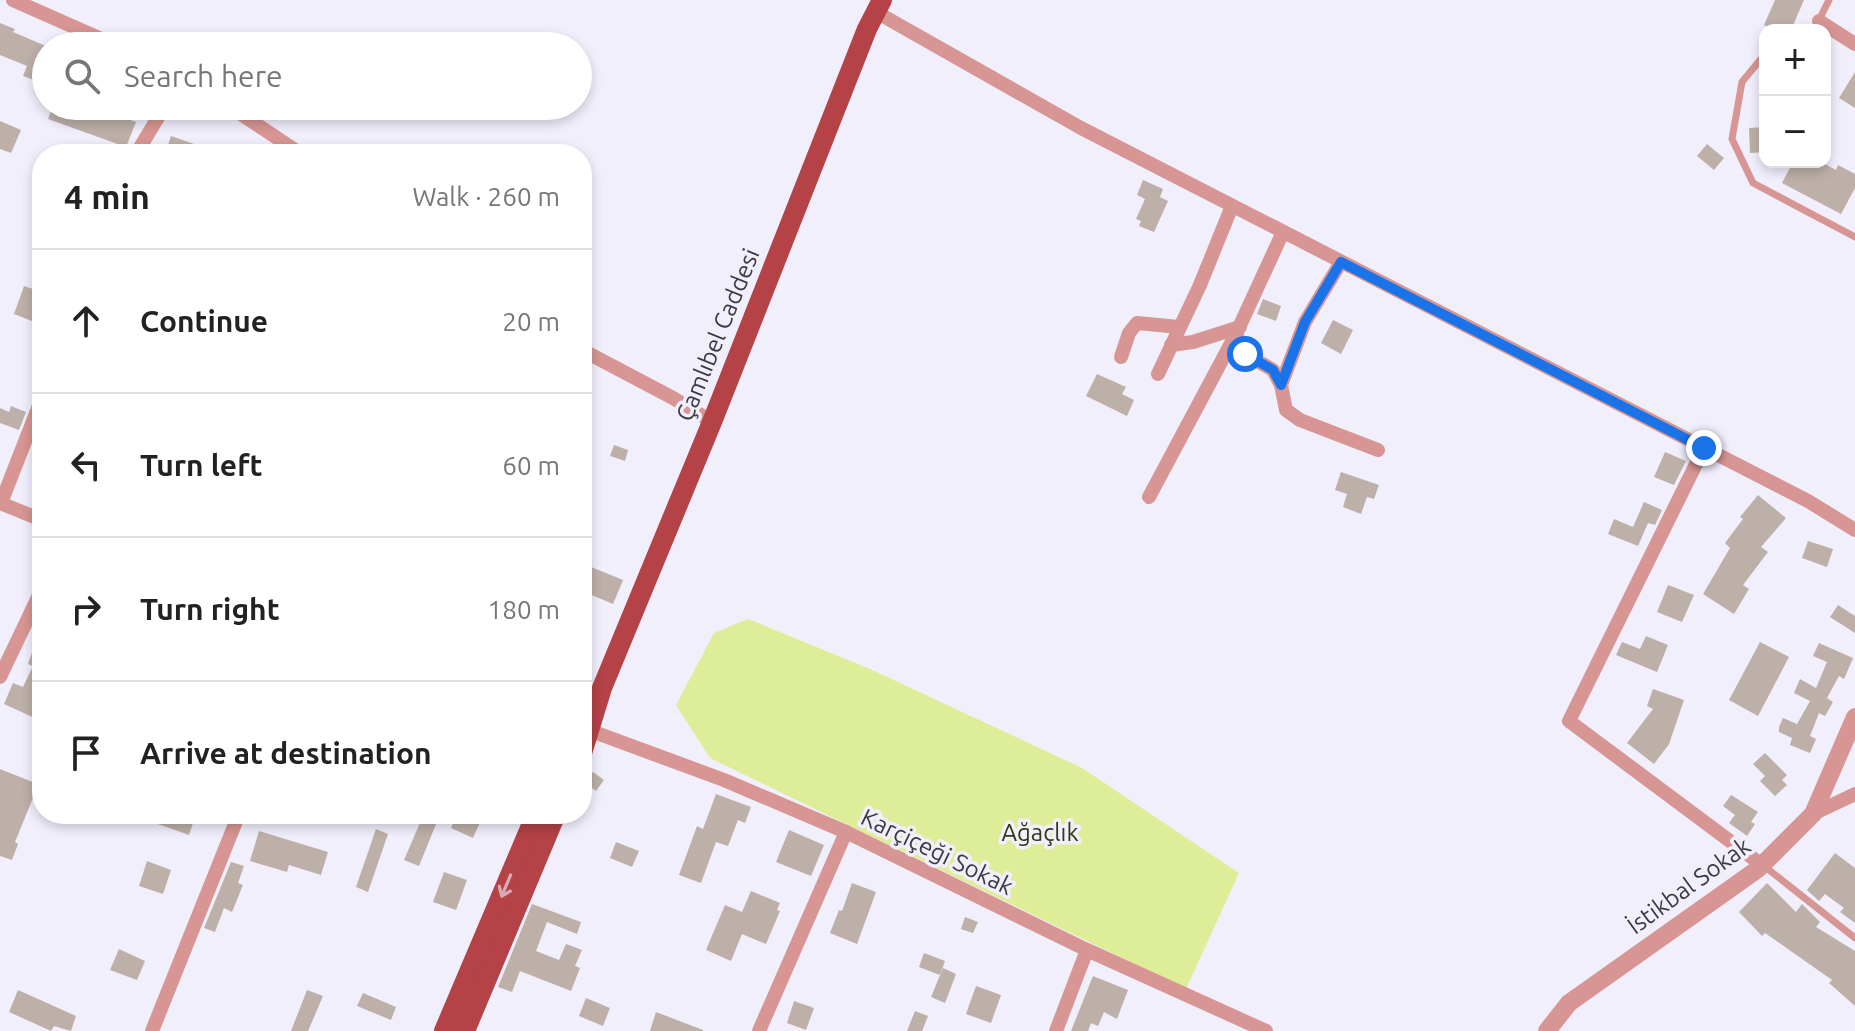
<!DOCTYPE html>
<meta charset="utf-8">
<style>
:root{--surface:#fff;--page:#f6f6f6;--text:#222;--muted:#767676;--line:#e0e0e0}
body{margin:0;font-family:Ubuntu,sans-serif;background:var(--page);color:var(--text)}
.controls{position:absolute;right:24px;top:24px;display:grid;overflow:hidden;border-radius:16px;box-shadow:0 4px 12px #0003}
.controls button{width:72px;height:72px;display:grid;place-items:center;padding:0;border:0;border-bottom:2px solid var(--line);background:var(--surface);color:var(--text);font:40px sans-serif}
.stop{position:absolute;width:24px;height:24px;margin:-18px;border:6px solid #1a73e8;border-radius:50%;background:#fff}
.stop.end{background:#1a73e8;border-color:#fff;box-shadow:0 2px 8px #0008}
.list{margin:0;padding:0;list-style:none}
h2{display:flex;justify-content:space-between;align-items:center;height:104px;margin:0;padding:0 32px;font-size:34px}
h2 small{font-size:26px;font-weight:400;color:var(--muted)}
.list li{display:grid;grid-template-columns:52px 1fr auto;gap:24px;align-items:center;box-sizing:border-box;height:144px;padding:0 32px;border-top:2px solid var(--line)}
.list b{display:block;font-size:30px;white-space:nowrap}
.list em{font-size:26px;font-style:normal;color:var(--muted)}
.icon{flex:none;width:44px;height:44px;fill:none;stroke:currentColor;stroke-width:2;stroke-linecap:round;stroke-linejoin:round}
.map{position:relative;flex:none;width:1855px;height:1031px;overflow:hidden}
.search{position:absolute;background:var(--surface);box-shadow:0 4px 12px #0003;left:32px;top:32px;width:560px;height:88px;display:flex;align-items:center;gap:20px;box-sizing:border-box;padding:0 28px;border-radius:44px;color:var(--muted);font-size:30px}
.panel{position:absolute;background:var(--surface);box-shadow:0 4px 12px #0003;left:32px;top:144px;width:560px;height:680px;border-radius:32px}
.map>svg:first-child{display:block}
.green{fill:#deed97}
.building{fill:#bdb0a9}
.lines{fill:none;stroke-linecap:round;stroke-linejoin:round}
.service{stroke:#d79693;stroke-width:7}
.minor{stroke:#d79693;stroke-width:14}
.tertiary{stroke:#d79693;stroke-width:18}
.primary{stroke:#b54246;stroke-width:20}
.oneway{stroke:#d9aab3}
.route{stroke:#1a73e8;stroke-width:10}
.labels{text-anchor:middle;stroke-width:7;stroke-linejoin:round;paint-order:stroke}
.street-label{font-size:24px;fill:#3b3a40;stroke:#f1effc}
.park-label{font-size:24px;fill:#343913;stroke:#f1effc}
</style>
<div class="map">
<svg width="1855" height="1031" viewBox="0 0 1855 1031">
<rect width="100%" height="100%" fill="#f1effc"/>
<!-- green -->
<path class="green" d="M748 619 870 669 1082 768 1239 873 1186 989 710 758 676 705 714 633Z"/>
<!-- building -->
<g class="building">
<path d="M1775 0H1804L1791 30H1775L1764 25Z"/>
<path d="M0 23 15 29 13 32 46 46V59L37 81 23 76 27 66 0 55Z"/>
<path d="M1855 72V108L1839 98Z"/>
<path d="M53 106H90L136 122 126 147 48 119Z"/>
<path d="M0 121 21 130 11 153 0 149Z"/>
<path d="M1765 127V152L1750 153 1749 128Z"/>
<path d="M171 136 217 152V154H165Z"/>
<path d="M1707 144 1724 158 1714 170 1697 156Z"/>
<path d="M1793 162H1821L1836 170 1838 165 1855 174V188L1841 214 1782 183Z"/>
<path d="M1143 180 1163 189 1160 197 1168 201 1154 232 1139 226 1141 221 1136 219 1145 199 1137 195Z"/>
<path d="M24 286 42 292V325L14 314Z"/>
<path d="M1263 299 1281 306 1276 321 1257 314Z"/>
<path d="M1333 320 1353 330 1341 354 1321 343Z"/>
<path d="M1097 374 1126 387 1122 394 1134 400 1127 416 1086 396Z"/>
<path d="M11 406 26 412 19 430 0 423V408L9 412Z"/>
<path d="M614 445 628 450 625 461 610 456Z"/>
<path d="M1665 452 1686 461 1674 485 1654 477Z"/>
<path d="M1341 472 1379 485 1374 499 1367 497 1361 514 1343 507 1347 494 1335 490Z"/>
<path d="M1758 495 1786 518 1761 547 1768 552 1743 585 1749 589 1734 614 1703 594 1730 548 1725 543 1743 519 1740 517Z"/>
<path d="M1644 502 1662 510 1655 525 1648 523 1638 546 1608 534 1614 519 1633 527Z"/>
<path d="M1808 541 1833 549 1827 567 1802 558Z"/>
<path d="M591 567 623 580 613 604 582 591Z"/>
<path d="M1668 585 1694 595 1682 622 1657 612Z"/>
<path d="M1838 605 1855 616V633L1830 617Z"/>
<path d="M40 630 42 714 39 720 4 704 13 683 23 687 33 666 28 664Z"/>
<path d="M1646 636 1668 645 1657 672 1616 655 1622 642 1640 649Z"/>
<path d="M1760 642 1789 657 1758 716 1729 700Z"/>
<path d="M1819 643 1853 658 1844 679 1839 676 1827 698 1833 702 1825 716 1819 713 1810 736 1816 739 1810 753 1790 745 1792 738 1779 732V727L1783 718 1797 724 1810 701 1794 693 1800 679 1816 688 1827 662 1813 656Z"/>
<path d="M1653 689 1684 700 1669 744 1654 764 1627 743 1653 709 1647 706Z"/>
<path d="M1765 753 1787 775 1782 780 1787 785 1775 796 1760 781 1765 776 1753 764Z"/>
<path d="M0 769 35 783 32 792 35 793 15 842 18 844 12 860 0 856Z"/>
<path d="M593 772 604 780 596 791 585 783Z"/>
<path d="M716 794 751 807 745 823 738 820 728 846 716 842 701 883 679 875 697 826 703 829Z"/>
<path d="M1731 795 1758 812 1751 822 1755 824 1747 836 1729 823 1735 815 1723 806Z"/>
<path d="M159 814H196L189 835 155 823Z"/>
<path d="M457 814H474L482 818 473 838 451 828Z"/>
<path d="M422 818 436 824 419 866 404 860Z"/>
<path d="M376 829 388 834 368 892 356 887Z"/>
<path d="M789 830 824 845 811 876 776 862Z"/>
<path d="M259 831 328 852 321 875 289 865 287 872 250 861Z"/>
<path d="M616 842 639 851 632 867 610 858Z"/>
<path d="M1835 853 1855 868V923L1840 912 1844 908 1825 894 1819 901 1807 890Z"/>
<path d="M147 861 171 870 163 894 139 886Z"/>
<path d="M231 862 244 866 238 883 243 885 232 912 224 908 215 932 204 928Z"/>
<path d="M444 872 467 880 456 910 433 902Z"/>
<path d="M852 883 876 892 857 944 830 933 839 910 842 911Z"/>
<path d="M1767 883 1796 912 1802 904 1820 922 1816 927 1855 951V1006L1829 983 1832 980 1765 933 1762 936 1739 912Z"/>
<path d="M751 891 780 903 777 910 780 911 766 944 742 934 731 961 706 950 725 905 742 912Z"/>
<path d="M532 904 581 922 577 934 547 922 536 951 559 960 566 944 582 950 575 966 580 968 571 991 520 971 512 992 498 987Z"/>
<path d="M965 917 978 922 973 933 961 929Z"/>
<path d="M119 949 145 961 137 980 110 970Z"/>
<path d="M924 953 945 961 940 975 919 967Z"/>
<path d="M943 968 956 974 945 1003 931 997Z"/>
<path d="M1093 976 1128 990 1117 1019 1104 1012 1098 1026 1091 1023 1088 1031H1071Z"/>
<path d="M976 986 1001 995 991 1023 966 1014Z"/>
<path d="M18 990 76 1016 71 1031 54 1026 51 1031 9 1012Z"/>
<path d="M307 990 323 996 308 1031H291Z"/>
<path d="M363 993 396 1007 391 1020 357 1006Z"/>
<path d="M586 998 610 1008 603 1026 579 1016Z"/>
<path d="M794 1001 814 1008 806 1030 787 1023Z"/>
<path d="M915 1011 928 1016 922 1031H907Z"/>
<path d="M656 1012 703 1030V1031H650Z"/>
</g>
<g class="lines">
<!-- service -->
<g class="service">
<path d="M1814 30 1829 0"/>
<path d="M1765 54 1742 82 1732 139 1753 183 1855 237"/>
<path d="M1764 866 1855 938"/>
</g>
<!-- minor -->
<g class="minor">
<path d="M13 0 117 46"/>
<path d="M876 12 1081 128 1808 501 1855 530"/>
<path d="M1819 21 1855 44"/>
<path d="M229 106 301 154"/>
<path d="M136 154 165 106"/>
<path d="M1236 334 1245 354 1273 370 1281 385 1286 410 1300 420 1378 450"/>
<path d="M1171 345 1193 342 1240 327"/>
<path d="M582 350 673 398 712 422"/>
<path d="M1121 357 1129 333 1137 323 1179 327"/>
<path d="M1158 374 1200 285 1232 206"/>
<path d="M1281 385 1305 322 1341 262"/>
<path d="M1704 448 1569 721 1762 865"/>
<path d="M1149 497 1236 334 1283 232"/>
<path d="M0 503 42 520"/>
<path d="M1 503 42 398"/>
<path d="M0 677 42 589"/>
<path d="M583 728 724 780 846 832 1087 950 1266 1031"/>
<path d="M1813 814 1855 794"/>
<path d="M152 1031 239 814"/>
<path d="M759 1031 846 832"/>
<path d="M1056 1031 1087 950"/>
</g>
<!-- tertiary -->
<path class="tertiary" d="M1547 1031 1569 1003 1758 869 1813 814 1855 717"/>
<!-- primary -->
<g class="primary">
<path d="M582 753 602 688 712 422 867 29 882 0"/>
<path d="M444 1031 536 814"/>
<path d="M465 1031 556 814"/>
</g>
</g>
<!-- one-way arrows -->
<defs><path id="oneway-shaft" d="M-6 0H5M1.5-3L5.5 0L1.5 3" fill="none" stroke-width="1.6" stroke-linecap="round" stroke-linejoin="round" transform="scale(2)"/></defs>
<use class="oneway" href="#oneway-shaft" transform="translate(506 886) rotate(113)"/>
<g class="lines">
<!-- route -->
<path class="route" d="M1245 354 1273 370 1281 385 1305 322 1341 262 1704 448"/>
</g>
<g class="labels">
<!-- street labels -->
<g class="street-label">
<text transform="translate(718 335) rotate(-68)" y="8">Çamlıbel Caddesi</text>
<text transform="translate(937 852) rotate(26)" y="8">Karçiçeği Sokak</text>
<text transform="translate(1689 886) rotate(-36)" y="8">İstikbal Sokak</text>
</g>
<!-- park labels -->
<g class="park-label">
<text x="1040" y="841">Ağaçlık</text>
</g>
</g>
</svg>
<div class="controls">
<button>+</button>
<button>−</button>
</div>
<div class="stop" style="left:1245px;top:354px"></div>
<div class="stop end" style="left:1704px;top:448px"></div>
<div class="search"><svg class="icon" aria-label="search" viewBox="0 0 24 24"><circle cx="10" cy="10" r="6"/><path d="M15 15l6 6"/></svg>Search here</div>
<section class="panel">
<h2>4 min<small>Walk · 260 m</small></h2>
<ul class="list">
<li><svg class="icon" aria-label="ahead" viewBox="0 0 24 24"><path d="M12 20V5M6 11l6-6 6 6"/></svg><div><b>Continue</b></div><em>20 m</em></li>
<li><svg class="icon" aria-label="left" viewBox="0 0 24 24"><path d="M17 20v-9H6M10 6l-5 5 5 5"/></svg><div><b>Turn left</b></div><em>60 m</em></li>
<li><svg class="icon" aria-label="right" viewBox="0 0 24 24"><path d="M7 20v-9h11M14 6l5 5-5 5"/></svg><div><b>Turn right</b></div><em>180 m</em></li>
<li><svg class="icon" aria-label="arrive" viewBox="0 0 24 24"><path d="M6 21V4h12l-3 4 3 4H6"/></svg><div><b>Arrive at destination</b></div></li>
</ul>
</section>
</div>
